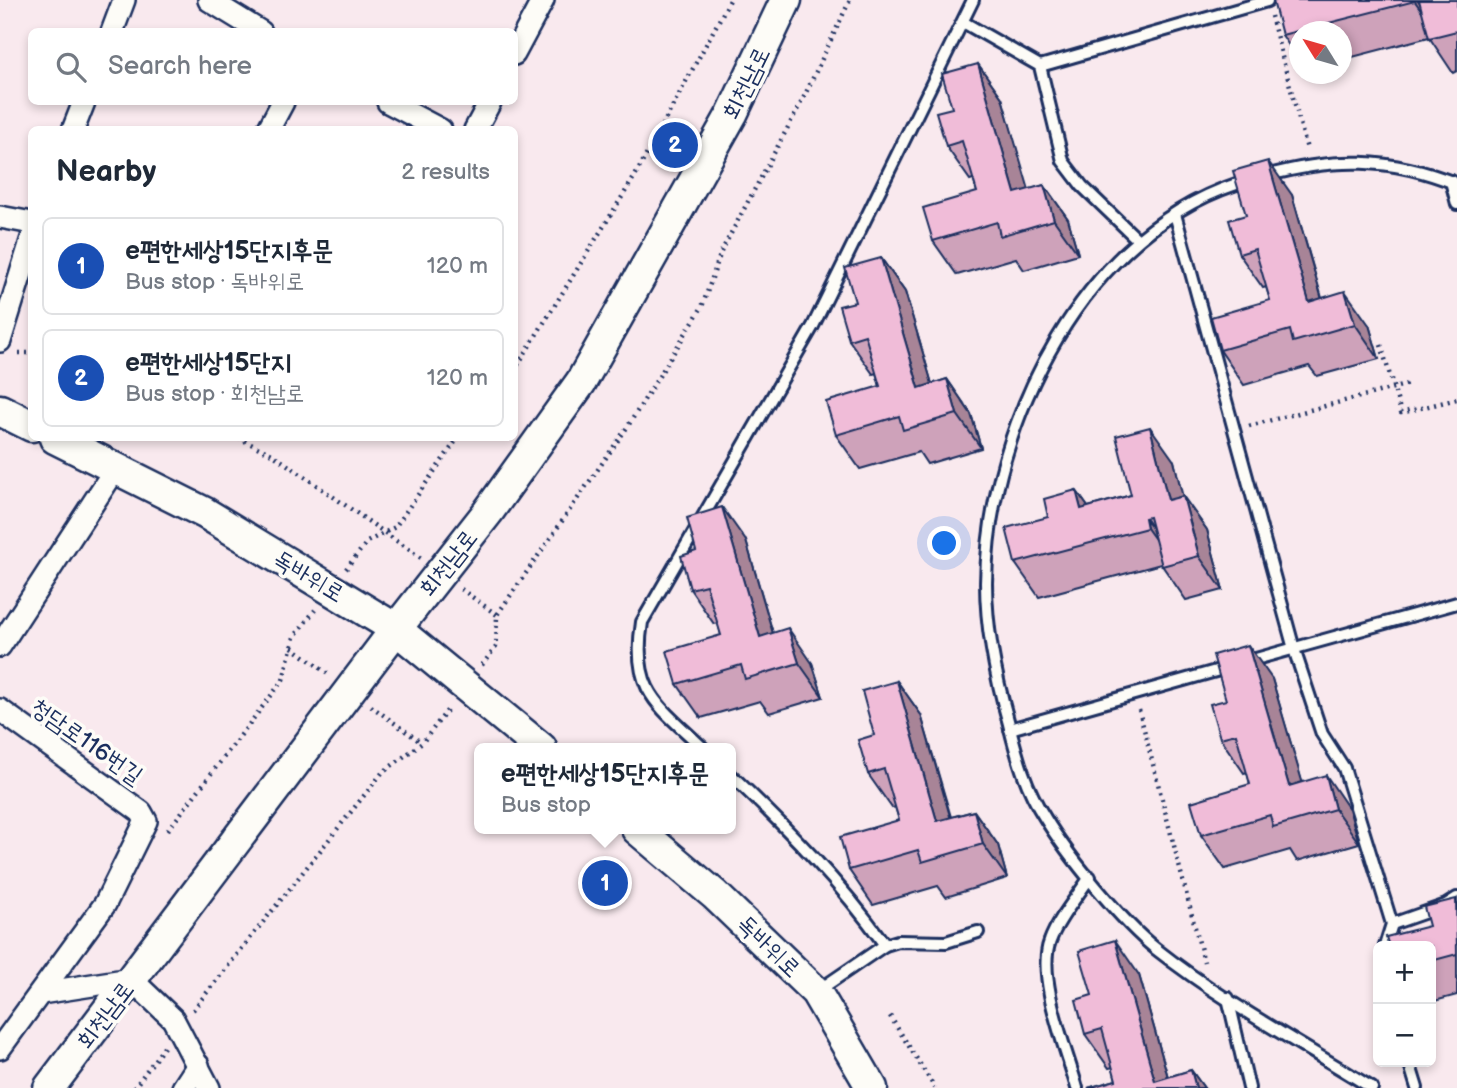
<!DOCTYPE html>
<meta charset="utf-8">
<style>
:root{--surface:#fff;--page:#f2f2f3;--text:#1f2937;--muted:#747a83;--line:#e0e1e3;--accent:#111827}
body{margin:0;font-family:"Balsamiq Sans","Poor Story",sans-serif;background:var(--page);color:var(--text)}
.controls{position:absolute;right:21px;bottom:21px;display:grid;overflow:hidden;border-radius:10px;box-shadow:0 4px 10px #0003}
.controls button{width:63px;height:63px;display:grid;place-items:center;padding:0;border:0;border-bottom:2px solid var(--line);background:var(--surface);color:var(--text);font:35px sans-serif}
.compass{position:absolute;left:1289px;top:21px;width:63px;height:63px;border-radius:50%;background:var(--surface);box-shadow:0 4px 10px #0003;rotate:307deg}
.you{position:absolute;left:945px;top:544px;width:24px;height:24px;margin:-18px;border:5px solid #fff;border-radius:50%;background:#1a73e8;box-shadow:0 0 0 10px #1a73e833}
.badge{display:grid;place-items:center;width:46px;height:46px;border-radius:50%;background:var(--accent);color:#fff;font-size:23px;font-weight:700}
.pin{position:absolute;translate:-50% -50%;border:4px solid #fff;box-shadow:0 2px 7px #0006}
.popup{position:absolute;left:474px;top:743px;width:262px;height:91px;box-sizing:border-box;display:grid;place-content:center;border-radius:10px;background:var(--surface);filter:drop-shadow(0 2px 5px #0005);font-size:23px;white-space:nowrap;color:var(--muted)}
.popup b{font-size:26px;color:var(--text)}
.popup::after{content:'';position:absolute;left:50%;top:100%;margin-left:-14px;border:14px solid transparent;border-top-color:var(--surface)}
.list{margin:0;padding:0;list-style:none}
h2{display:flex;justify-content:space-between;align-items:center;height:91px;margin:0;padding:0 28px;font-size:30px}
h2 small{font-size:23px;font-weight:400;color:var(--muted)}
.list li{display:grid;grid-template-columns:46px 1fr auto;gap:21px;align-items:center;box-sizing:border-box;height:98px;margin:0 14px 14px;padding:0 14px;border:2px solid var(--line);border-radius:10px}
.list b{display:block;font-size:26px;white-space:nowrap}
.list p{margin:0;font-size:23px;white-space:nowrap;color:var(--muted)}
.list em{font-size:23px;font-style:normal;color:var(--muted)}
.icon{flex:none;width:38px;height:38px;fill:none;stroke:currentColor;stroke-width:2;stroke-linecap:round;stroke-linejoin:round}
.map{position:relative;flex:none;width:1457px;height:1088px;overflow:hidden}
.search{position:absolute;background:var(--surface);box-shadow:0 4px 10px #0003;left:28px;top:28px;width:490px;height:77px;display:flex;align-items:center;gap:18px;box-sizing:border-box;padding:0 24px;border-radius:10px;color:var(--muted);font-size:26px}
.panel{position:absolute;background:var(--surface);box-shadow:0 4px 10px #0003;left:28px;top:126px;width:490px;height:315px;border-radius:10px}
.map>svg:first-child{display:block}
.lines{fill:none;stroke-linecap:round;stroke-linejoin:round}
.service-casing{stroke:#1b2f5e;stroke-width:16}
.minor-casing{stroke:#1b2f5e;stroke-width:26}
.secondary-casing{stroke:#1b2f5e;stroke-width:35}
.path{stroke:#1b2f5e;stroke-width:4.5;stroke-dasharray:2 5;stroke-linecap:butt}
.service{stroke:#fdfcf7;stroke-width:10}
.minor{stroke:#fdfcf7;stroke-width:21}
.secondary{stroke:#fdfcf7;stroke-width:30}
.wall{fill:#cea2ba;stroke:#1b2f5e;stroke-width:2}
.shaded-wall{fill:#a88497;stroke:#1b2f5e;stroke-width:2}
.building{fill:#f0bcd8;stroke:#1b2f5e;stroke-width:2}
.labels{text-anchor:middle;stroke-width:7;stroke-linejoin:round;paint-order:stroke}
.street-label{font-size:24px;fill:#1b2f5e;stroke:#fdfcf7}
</style>
<div class="map">
<svg width="1457" height="1088" viewBox="0 0 1457 1088">
<rect width="100%" height="100%" fill="#f9e9ee"/>
<filter id="ink" filterUnits="userSpaceOnUse"><feTurbulence type="fractalNoise" baseFrequency=".0143" numOctaves="2"/><feDisplacementMap in="SourceGraphic" scale="14" xChannelSelector="R" yChannelSelector="G"/><feConvolveMatrix kernelMatrix="1 2 1 2 8 2 1 2 1" color-interpolation-filters="sRGB"/></filter>
<g filter="url(#ink)">
<g class="lines">
<!-- service casing -->
<g class="service-casing">
<g id="service">
<path d="M963 22 1040 66 1063 161 1082 186 1138 240"/>
<path d="M1040 66 1267 1"/>
<path d="M1265 176C1334 157 1390 157 1457 184"/>
<path d="M1250 180C1086 224 988 424 986 583 986 631 996 678 1009 724 1017 757 1026 789 1045 818 1068 856 1122 922 1156 949 1223 1002 1300 1043 1372 1088"/>
<path d="M1451 181 1457 204"/>
<path d="M1175 214 1294 649 1322 734 1344 768 1392 924 1385 946"/>
<path d="M1245 662 1457 603"/>
<path d="M1010 729 1230 667"/>
<path d="M703 748C657 704 631 691 642 622L813 326 973 0"/>
<path d="M731 775C787 828 840 882 885 945"/>
<path d="M1392 924 1446 905 1457 898"/>
<path d="M819 990 885 945 898 941 946 942 978 932"/>
<path d="M1228 998 1249 1088"/>
<path d="M1409 1062 1417 1088"/>
<path d="M1077 1088C1067 1051 1036 977 1050 941 1058 919 1077 897 1090 877"/>
</g>
</g>
<!-- minor casing -->
<g class="minor-casing">
<g id="minor">
<path d="M209 0 261 32"/>
<path d="M112 32 124 0"/>
<path d="M514 54 543 0"/>
<path d="M388 102 441 130"/>
<path d="M73 130 84 102"/>
<path d="M268 130 283 102"/>
<path d="M475 130 490 102"/>
<path d="M0 217 32 223"/>
<path d="M0 341 32 238"/>
<path d="M0 646 116 468"/>
<path d="M0 710 141 812 146 821 105 904 0 1048"/>
<path d="M41 993 131 979 173 1019 209 1088"/>
<path d="M183 1088 198 1065"/>
</g>
</g>
<!-- secondary casing -->
<g class="secondary-casing">
<g id="secondary">
<path d="M0 410 32 426"/>
<path d="M55 438 205 513 396 629 541 748"/>
<path d="M637 829 715 895 816 992 872 1088"/>
<path d="M49 1088 396 629 488 512 581 382 732 114 786 0"/>
</g>
</g>
<!-- path -->
<g class="path">
<path d="M1271 16 1307 149"/>
<path d="M1381 345 1401 413 1457 399"/>
<path d="M19 353H32"/>
<path d="M514 371 635 176 730 0"/>
<path d="M1249 426 1409 384"/>
<path d="M238 438 272 454 421 558"/>
<path d="M346 569 367 542 395 527 458 438"/>
<path d="M461 589 497 615"/>
<path d="M292 647 328 674"/>
<path d="M482 665 496 647 497 615 628 426 702 307 721 252 802 101 850 0"/>
<path d="M371 706 422 743"/>
<path d="M1139 710 1204 962"/>
<path d="M168 830 283 680 294 637 315 610"/>
<path d="M193 1010 382 773 422 743 449 708"/>
<path d="M890 1016 935 1088"/>
<path d="M134 1088 164 1047"/>
</g>
<!-- service -->
<use href="#service" class="service"/>
<!-- minor -->
<use href="#minor" class="minor"/>
<!-- secondary -->
<use href="#secondary" class="secondary"/>
</g>
<!-- wall -->
<g class="wall">
<path d="M1277 0H1457V71L1453 73 1429 37 1341 60V32H1299V61L1282 35Z"/>
<path d="M978 64 1002 98 1028 190 1044 185 1068 219 1078 254 1024 270 1016 258 957 275 933 241 977 192 973 179 970 180 946 146 952 108Z"/>
<path d="M1292 195 1322 298 1369 325 1379 359 1317 376 1309 366 1244 385 1220 350 1270 300 1266 287 1263 288 1239 254 1246 215Z"/>
<path d="M881 258 905 292 932 384 947 379 971 414 981 448 927 464 919 452 860 469 836 435 880 386 876 373 873 374 849 340 855 302Z"/>
<path d="M1174 461 1182 496 1207 530 1223 590 1186 600 1161 564 1039 597 1015 563 1048 517 1076 490 1088 507 1131 495Z"/>
<path d="M746 541 773 633 812 663 823 697 769 713 760 701 701 718 677 684 721 635 718 623 714 624 690 589Z"/>
<path d="M1272 679 1302 782 1349 809 1359 843 1297 861 1290 850 1225 869 1201 835 1250 784 1247 772 1244 773 1220 738 1226 700Z"/>
<path d="M897 681 921 715 951 817 974 811 998 845 1007 878 946 897 938 886 873 905 849 870 899 820 895 807 892 808 868 774 874 735Z"/>
<path d="M1457 900V995L1431 1002V946Z"/>
<path d="M1139 975 1168 1077 1191 1070 1204 1088H1088L1116 1080 1113 1067 1109 1068 1085 1034 1092 995Z"/>
</g>
<!-- shaded-wall -->
<g class="shaded-wall">
<path d="M1414 0H1418L1436 26 1439 35Z"/>
<path d="M978 64 1002 98 1039 224 1015 193Z"/>
<path d="M1268 161 1292 195 1331 331 1309 302Z"/>
<path d="M1044 185 1068 219 1078 254 1054 220Z"/>
<path d="M881 258 905 292 942 418 919 388Z"/>
<path d="M1345 291 1369 325 1379 359 1355 324Z"/>
<path d="M947 379 971 414 981 448 957 414Z"/>
<path d="M1150 427 1174 461 1192 534 1168 500Z"/>
<path d="M1076 490 1100 524 1081 509Z"/>
<path d="M1183 496 1207 530 1223 590 1199 556Z"/>
<path d="M722 507 746 541 783 668 760 637Z"/>
<path d="M1145 518 1169 553 1171 562 1147 528Z"/>
<path d="M788 628 812 663 823 697 799 663Z"/>
<path d="M1248 645 1272 679 1312 815 1289 786Z"/>
<path d="M897 681 921 715 960 851 937 821Z"/>
<path d="M1326 775 1349 809 1359 843 1335 809Z"/>
<path d="M974 811 998 845 1007 878 983 844Z"/>
<path d="M1115 940 1139 975 1171 1088 1155 1081Z"/>
<path d="M1191 1070 1204 1088H1196Z"/>
</g>
<!-- building -->
<g class="building">
<path d="M1277 0H1414L1415 1 1282 35 1273 1Z"/>
<path d="M1419 0H1457V31L1429 38Z"/>
<path d="M978 64 1015 193 1044 185 1054 220 1000 236 997 222 933 241 923 208 977 192 962 141 946 146 936 112 952 108 942 74Z"/>
<path d="M1268 161 1309 302 1345 291 1355 324 1293 342 1290 330 1220 350 1211 317 1270 300 1255 249 1239 254 1229 220 1246 215 1233 171Z"/>
<path d="M881 258 919 388 947 379 957 414 903 430 899 416 836 435 826 402 880 386 865 335 849 340 839 306 855 302 845 268Z"/>
<path d="M1150 427 1168 500 1183 496 1199 556 1162 566 1149 517 1145 518 1147 528 1015 563 1006 528 1048 517 1044 499 1076 490 1081 509 1131 495 1116 436Z"/>
<path d="M722 507 760 637 788 628 799 663 745 679 741 665 677 684 667 651 721 635 706 585 690 589 681 556 696 551 687 518Z"/>
<path d="M1248 645 1289 786 1326 775 1335 809 1273 827 1270 815 1201 835 1191 802 1250 784 1236 734 1220 738 1210 704 1226 700 1213 655Z"/>
<path d="M897 681 937 821 974 811 983 844 922 862 918 850 849 870 840 837 899 820 884 769 868 774 858 740 874 735 862 691Z"/>
<path d="M1456 899 1457 954 1431 961V946H1389L1386 937 1429 926 1424 907Z"/>
<path d="M1115 940 1155 1081 1191 1070 1196 1088H1088L1116 1080 1102 1029 1085 1034 1076 1000 1092 995 1079 951Z"/>
</g>
</g>
<g class="labels">
<!-- street labels -->
<g class="street-label">
<text transform="translate(746 83) rotate(-64)" y="8">회천남로</text>
<text transform="translate(448 563) rotate(-52)" y="8">회천남로</text>
<text transform="translate(309 576) rotate(31)" y="8">독바위로</text>
<text transform="translate(87 741) rotate(35)" y="8">청담로116번길</text>
<text transform="translate(769 946) rotate(44)" y="8">독바위로</text>
<text transform="translate(105 1015) rotate(-53)" y="8">회천남로</text>
</g>
</g>
</svg>
<div class="controls">
<button>+</button>
<button>−</button>
</div>
<svg class="compass" viewBox="-18 -18 36 36"><path d="M0-13l5 13h-10z" fill="#e53935"/><path d="M0 13l5-13h-10z" fill="#747a83"/></svg>
<div class="you"></div>
<div class="pin badge" style="left:605px;top:883px;background:#1a4fb4">1</div>
<div class="popup"><b>e편한세상15단지후문</b>Bus stop</div>
<div class="pin badge" style="left:675px;top:145px;background:#1a4fb4">2</div>
<div class="search"><svg class="icon" aria-label="search" viewBox="0 0 24 24"><circle cx="10" cy="10" r="6"/><path d="M15 15l6 6"/></svg>Search here</div>
<section class="panel">
<h2>Nearby<small>2 results</small></h2>
<ul class="list">
<li><span class="badge" style="background:#1a4fb4">1</span><div><b>e편한세상15단지후문</b><p>Bus stop · 독바위로</p></div><em>120 m</em></li>
<li><span class="badge" style="background:#1a4fb4">2</span><div><b>e편한세상15단지</b><p>Bus stop · 회천남로</p></div><em>120 m</em></li>
</ul>
</section>
</div>
